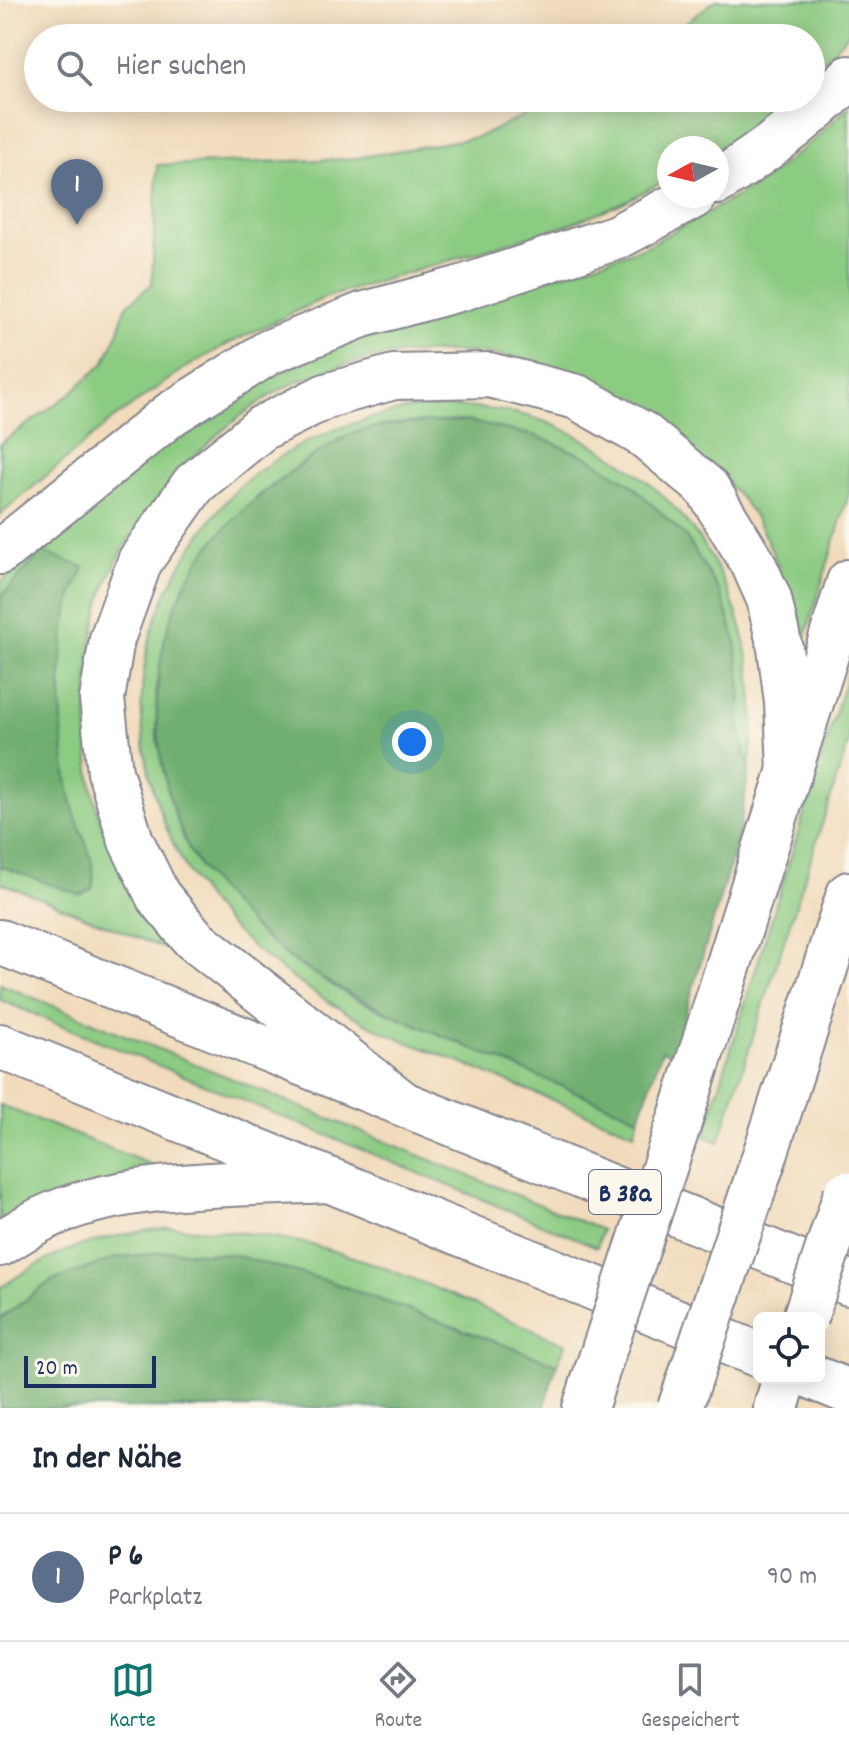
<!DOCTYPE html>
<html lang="de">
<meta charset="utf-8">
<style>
:root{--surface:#fff;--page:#f6f6f7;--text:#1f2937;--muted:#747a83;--line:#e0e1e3;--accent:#0f766e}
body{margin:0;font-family:Dekko,sans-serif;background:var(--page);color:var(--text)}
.controls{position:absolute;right:24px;bottom:24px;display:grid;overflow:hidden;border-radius:12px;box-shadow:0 4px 20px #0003}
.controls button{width:72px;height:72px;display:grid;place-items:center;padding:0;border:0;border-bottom:2px solid var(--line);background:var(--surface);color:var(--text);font:40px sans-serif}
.compass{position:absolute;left:657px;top:136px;width:72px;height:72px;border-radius:50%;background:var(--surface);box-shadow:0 4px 20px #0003;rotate:262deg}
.scale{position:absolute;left:24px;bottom:20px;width:132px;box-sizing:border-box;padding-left:8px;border:4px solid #1b2f5e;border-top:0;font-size:22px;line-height:28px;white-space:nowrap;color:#1b2f5e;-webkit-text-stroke:6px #fbf7ec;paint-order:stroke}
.you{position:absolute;left:412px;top:742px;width:28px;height:28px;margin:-20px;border:6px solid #fff;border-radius:50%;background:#1a73e8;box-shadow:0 0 0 12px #1a73e833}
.badge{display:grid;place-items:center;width:52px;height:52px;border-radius:50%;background:var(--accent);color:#fff;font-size:26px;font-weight:700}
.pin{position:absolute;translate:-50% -66px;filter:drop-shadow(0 2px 4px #0008)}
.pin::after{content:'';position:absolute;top:42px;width:28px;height:24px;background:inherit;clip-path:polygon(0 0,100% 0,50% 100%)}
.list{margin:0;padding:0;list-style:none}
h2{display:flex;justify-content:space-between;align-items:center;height:104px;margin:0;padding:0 32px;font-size:34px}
h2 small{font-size:26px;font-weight:400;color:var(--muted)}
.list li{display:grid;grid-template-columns:52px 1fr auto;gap:24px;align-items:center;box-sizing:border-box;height:128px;padding:0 32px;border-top:2px solid var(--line)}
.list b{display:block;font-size:30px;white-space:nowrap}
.list p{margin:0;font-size:26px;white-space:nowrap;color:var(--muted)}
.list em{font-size:26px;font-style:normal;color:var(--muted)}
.icon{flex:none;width:44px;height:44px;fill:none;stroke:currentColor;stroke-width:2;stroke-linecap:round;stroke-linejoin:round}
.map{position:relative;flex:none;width:849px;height:1408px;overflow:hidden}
.search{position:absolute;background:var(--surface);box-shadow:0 4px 20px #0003;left:24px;right:24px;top:24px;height:88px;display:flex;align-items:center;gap:20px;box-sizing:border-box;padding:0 28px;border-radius:44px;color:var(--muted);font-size:30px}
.sheet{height:232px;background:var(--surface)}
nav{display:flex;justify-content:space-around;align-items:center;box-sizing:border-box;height:112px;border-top:2px solid var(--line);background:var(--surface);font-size:22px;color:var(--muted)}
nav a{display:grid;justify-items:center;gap:4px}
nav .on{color:var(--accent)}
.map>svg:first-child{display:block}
.green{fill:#8ccb82;stroke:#547d70;stroke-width:2}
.forest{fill:#71af70;stroke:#466f67;stroke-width:2}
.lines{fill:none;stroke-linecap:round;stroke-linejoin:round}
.trunk-casing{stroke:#86858d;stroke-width:48}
.motorway-casing{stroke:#86858d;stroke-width:48}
.trunk{stroke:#fff;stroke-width:44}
.motorway{stroke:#fff;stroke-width:44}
.motorway-bridge-casing{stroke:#86858d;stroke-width:48;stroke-linecap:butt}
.motorway-bridge{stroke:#fff;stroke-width:44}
.labels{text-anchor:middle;stroke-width:7;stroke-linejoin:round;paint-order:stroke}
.shield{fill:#fbf7ec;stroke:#5e6b89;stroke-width:2}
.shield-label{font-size:26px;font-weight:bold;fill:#1b2f5e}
</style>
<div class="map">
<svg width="849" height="1408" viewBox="0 0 849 1408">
<rect width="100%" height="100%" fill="#fbf7ec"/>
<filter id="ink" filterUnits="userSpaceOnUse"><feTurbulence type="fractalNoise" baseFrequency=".0125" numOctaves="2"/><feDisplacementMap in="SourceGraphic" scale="16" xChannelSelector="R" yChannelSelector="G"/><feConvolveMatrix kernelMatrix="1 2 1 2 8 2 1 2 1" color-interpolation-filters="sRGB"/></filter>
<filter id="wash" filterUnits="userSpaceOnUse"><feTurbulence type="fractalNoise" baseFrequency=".006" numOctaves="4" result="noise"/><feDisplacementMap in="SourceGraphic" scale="32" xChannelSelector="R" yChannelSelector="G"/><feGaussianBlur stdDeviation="1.8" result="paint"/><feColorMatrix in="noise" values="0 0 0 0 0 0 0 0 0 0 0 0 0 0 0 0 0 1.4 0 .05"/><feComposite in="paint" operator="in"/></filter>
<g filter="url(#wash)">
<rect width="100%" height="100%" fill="#f1dbbc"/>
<!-- green -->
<g class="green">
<path d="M716 0H849V32L811 74V38H665Z"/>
<path d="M564 98H785L749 129 717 150 669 148V179L622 203 565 226 324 298 224 346 182 370 112 420 0 515V444L71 393 104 363 119 331 125 307 152 284 157 165 350 159 478 137Z"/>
<path d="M849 106V493L806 635 800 633C785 585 768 521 729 486 705 465 664 442 637 423 615 409 577 378 555 369 511 352 464 350 419 353 314 359 243 400 175 478 146 511 120 547 105 588 85 644 83 739 94 797 105 854 141 900 172 947L168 950 0 882V583L81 509 162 443 239 393 327 349 645 247 760 183 817 137Z"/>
<path d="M422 406C459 407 496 407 531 417 558 425 585 439 609 454 719 522 768 642 749 769L739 726 741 693 355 433 308 459 256 498 156 684 157 739 186 843 208 876 245 919 293 961 355 999 639 1118 634 1133C578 1110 522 1088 466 1065 431 1050 393 1039 360 1020 316 996 274 967 237 933 167 866 130 758 145 662 151 620 172 576 196 541 212 518 229 494 251 477 307 434 355 420 422 406Z"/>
<path d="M849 669V741L719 1142 704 1136Z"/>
<path d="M0 984 602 1230 597 1247 0 1000Z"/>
<path d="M0 1105 150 1164 154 1168 0 1220Z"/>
<path d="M172 1227C220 1231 269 1233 316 1246 402 1269 484 1310 566 1344L557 1364 328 1281 234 1255 171 1251 116 1258 50 1282 0 1319V1288C59 1247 101 1236 172 1227Z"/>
</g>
<!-- forest -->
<g class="forest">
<path d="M467 421 536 436 590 458 630 483 686 537 720 592 736 641 741 693 739 726 749 769 739 834 673 1055 662 1050 639 1118C576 1092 513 1066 450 1039 376 1007 301 978 244 918 224 896 197 869 185 841 150 757 144 661 188 579 208 540 243 508 278 482 301 465 326 444 354 433 383 422 435 422 467 421Z"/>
<path d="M42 552 84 567C79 580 72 593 69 607 57 660 59 755 73 808 80 835 99 861 92 889L80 895 0 866V598Z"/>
<path d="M171 1251 234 1255 328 1281 557 1364 544 1408H0V1319L50 1282 116 1258Z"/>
</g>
</g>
<g filter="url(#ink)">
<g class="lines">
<!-- trunk casing -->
<g class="trunk-casing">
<g id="trunk">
<path d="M0 942 849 1283"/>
<path d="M0 1046 759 1355"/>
<path d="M815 1378 849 1392"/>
</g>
</g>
<!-- motorway casing -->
<g class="motorway-casing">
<g id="motorway">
<path d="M717 182C765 152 809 118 849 78"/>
<path d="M0 552 171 414 269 352 362 315 462 288 617 237 694 196"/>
<path d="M401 1102 194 939 158 896 131 841 110 772 102 699 112 639 140 561 194 484 262 428 326 396 394 377 489 375 577 397 644 435 707 488 753 563 769 599 780 648 787 702 790 771"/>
<path d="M678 1126 849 582"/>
<path d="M763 1161 849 894"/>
<path d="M0 1244C14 1235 28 1226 42 1219 122 1180 240 1185 328 1180"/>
<path d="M585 1408 596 1374"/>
<path d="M776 1408 785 1378"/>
</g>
</g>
<!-- trunk -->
<use href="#trunk" class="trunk"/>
<!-- motorway -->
<use href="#motorway" class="motorway"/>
<!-- motorway-bridge casing -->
<g class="motorway-bridge-casing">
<g id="motorway-bridge">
<path d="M805 1318 846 1194"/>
<path d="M596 1374 678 1126"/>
<path d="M680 1408 763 1161"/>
</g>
</g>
<!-- motorway-bridge -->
<use href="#motorway-bridge" class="motorway-bridge"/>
</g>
</g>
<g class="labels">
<!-- shield labels -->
<rect class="shield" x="589" y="1170" width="72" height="44" rx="6"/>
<g class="shield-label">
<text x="625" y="1201">B 38a</text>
</g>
</g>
</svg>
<div class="controls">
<button><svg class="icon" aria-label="locate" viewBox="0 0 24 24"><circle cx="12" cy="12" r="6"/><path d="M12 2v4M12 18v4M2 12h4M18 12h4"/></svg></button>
</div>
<svg class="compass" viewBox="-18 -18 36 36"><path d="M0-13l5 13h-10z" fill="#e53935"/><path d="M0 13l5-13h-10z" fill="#747a83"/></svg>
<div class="scale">20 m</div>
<div class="you"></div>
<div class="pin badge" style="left:77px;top:225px;background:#5c6f8a">1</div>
<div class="search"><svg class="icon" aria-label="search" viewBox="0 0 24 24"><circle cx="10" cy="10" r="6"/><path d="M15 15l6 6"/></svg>Hier suchen</div>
</div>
<section class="sheet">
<h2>In der Nähe<small></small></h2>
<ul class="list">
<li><span class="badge" style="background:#5c6f8a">1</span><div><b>P 6</b><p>Parkplatz</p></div><em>90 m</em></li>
</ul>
</section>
<nav>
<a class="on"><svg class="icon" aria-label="map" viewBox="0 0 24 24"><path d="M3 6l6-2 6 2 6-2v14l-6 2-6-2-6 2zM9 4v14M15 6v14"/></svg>Karte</a>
<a><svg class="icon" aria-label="directions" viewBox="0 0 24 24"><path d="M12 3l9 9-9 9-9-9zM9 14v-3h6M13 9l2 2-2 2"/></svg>Route</a>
<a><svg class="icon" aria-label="saved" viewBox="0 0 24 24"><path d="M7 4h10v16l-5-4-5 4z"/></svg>Gespeichert</a>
</nav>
